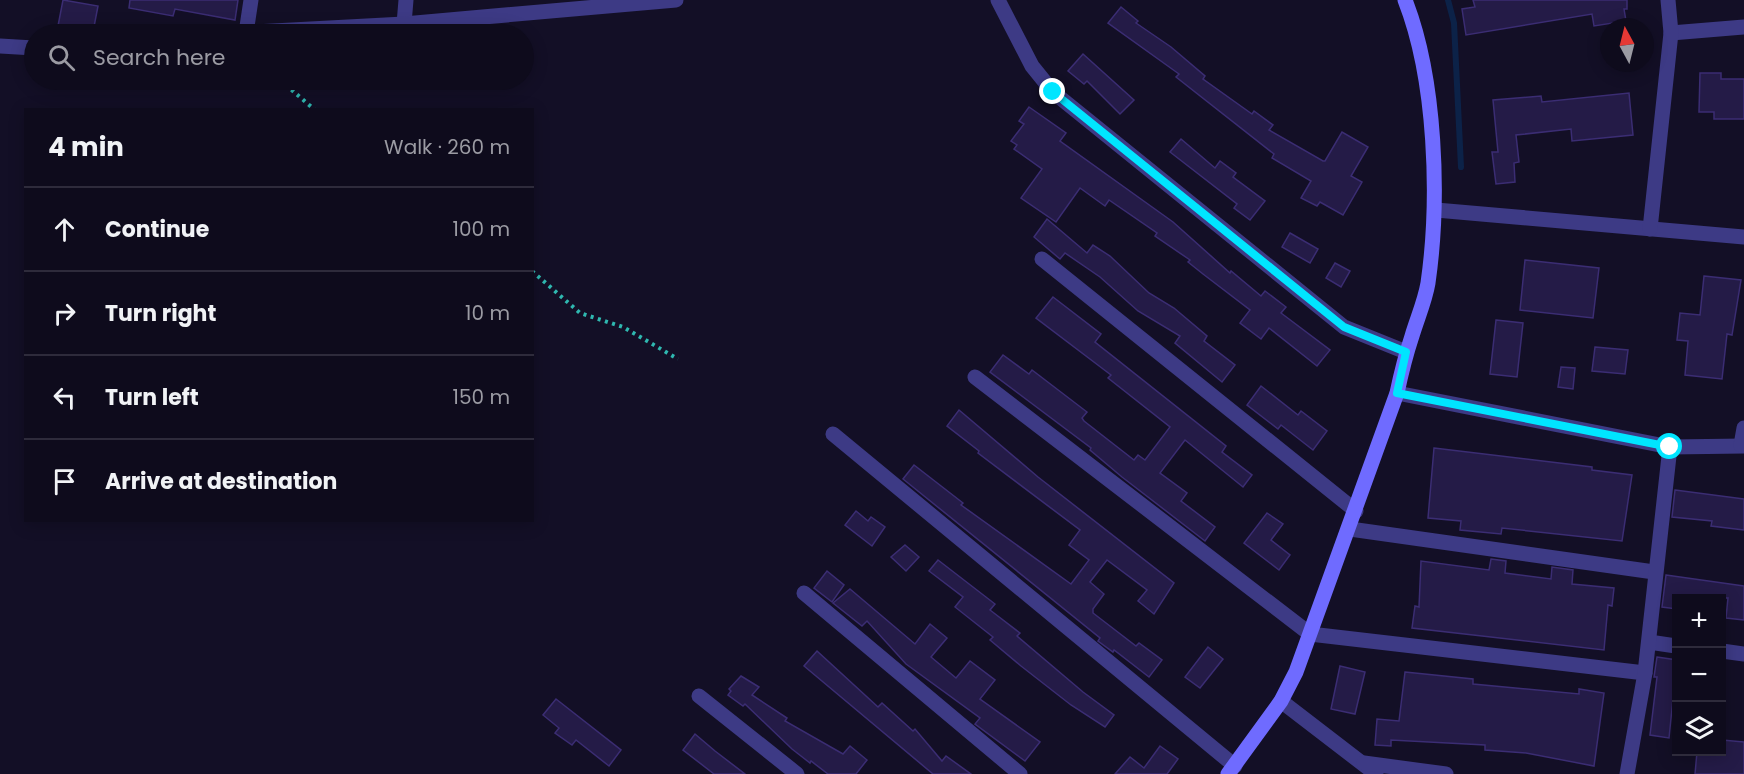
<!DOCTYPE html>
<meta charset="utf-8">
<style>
:root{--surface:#0e0b1c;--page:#1c1929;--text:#f1f3f6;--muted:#9b9ba3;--line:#2e2b3b}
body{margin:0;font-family:Poppins,sans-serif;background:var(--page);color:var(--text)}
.controls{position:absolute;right:18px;bottom:18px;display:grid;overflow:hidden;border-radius:0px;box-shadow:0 3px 15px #0003}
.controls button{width:54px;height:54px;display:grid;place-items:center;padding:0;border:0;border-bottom:2px solid var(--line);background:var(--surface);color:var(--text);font:30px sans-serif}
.compass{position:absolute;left:1600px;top:18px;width:54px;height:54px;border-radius:50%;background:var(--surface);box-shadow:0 3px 15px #0003;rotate:353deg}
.stop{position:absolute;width:18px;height:18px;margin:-14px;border:4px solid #00e5ff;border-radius:50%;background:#fff}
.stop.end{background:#00e5ff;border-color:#fff;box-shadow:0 2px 6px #0008}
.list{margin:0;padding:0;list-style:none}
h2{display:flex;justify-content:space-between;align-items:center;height:78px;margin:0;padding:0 24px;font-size:26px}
h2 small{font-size:20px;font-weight:400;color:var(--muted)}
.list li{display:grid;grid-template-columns:39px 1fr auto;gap:18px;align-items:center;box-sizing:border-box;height:84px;padding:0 24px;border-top:2px solid var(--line)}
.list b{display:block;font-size:22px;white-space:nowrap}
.list em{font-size:20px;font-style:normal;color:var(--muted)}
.icon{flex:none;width:33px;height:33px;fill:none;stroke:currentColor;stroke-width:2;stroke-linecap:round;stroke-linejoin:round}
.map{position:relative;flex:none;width:1744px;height:774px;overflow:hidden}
.search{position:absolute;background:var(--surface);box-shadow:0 3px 15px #0003;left:24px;top:24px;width:510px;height:66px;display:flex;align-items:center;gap:15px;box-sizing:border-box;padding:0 21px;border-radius:33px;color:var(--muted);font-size:22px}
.panel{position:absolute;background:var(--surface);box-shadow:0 3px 15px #0003;left:24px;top:108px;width:510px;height:414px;border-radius:0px}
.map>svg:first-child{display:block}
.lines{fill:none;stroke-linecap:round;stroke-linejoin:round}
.stream{stroke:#0c2248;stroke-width:6}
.building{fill:#241b47;stroke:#3b2d73;stroke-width:1.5}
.path{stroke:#2fb8b0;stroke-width:4;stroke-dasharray:3 4.5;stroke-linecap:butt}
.street{stroke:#3d3a85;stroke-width:15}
.secondary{stroke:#6f6bff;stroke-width:15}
.route{stroke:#00e5ff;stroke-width:8}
</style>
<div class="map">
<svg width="1744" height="774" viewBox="0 0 1744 774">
<rect width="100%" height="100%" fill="#130f26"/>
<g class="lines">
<!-- stream -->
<path class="stream" d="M1448 0 1454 23 1461 167"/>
</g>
<!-- building -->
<g class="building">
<path d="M63 0 98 6 93 32 58 26Z"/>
<path d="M130 0H238L235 20 175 9 173 16 129 8Z"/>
<path d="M1473 0H1627V9H1624L1626 21 1594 26 1592 14 1466 35 1462 9 1475 7Z"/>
<path d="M1121 7 1138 21 1136 23 1171 47 1205 76 1203 79 1252 114 1254 111 1273 125 1269 130 1323 161H1325L1342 132 1368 147 1351 176 1362 182 1343 215 1320 202 1317 206 1301 198 1311 181 1272 158 1274 154 1176 77 1179 74 1108 23Z"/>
<path d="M1083 54 1134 100 1120 114 1087 81 1084 84 1068 71Z"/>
<path d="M1700 73H1721V79H1744V119H1714V112H1699Z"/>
<path d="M1629 93 1633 135 1572 141 1571 129 1516 135 1519 162 1514 163 1515 182 1496 184 1492 152H1498L1493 100 1541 96 1542 102Z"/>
<path d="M1029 107 1066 133 1060 141 1173 222 1230 273 1231 271 1261 296 1265 291 1286 307 1281 313 1330 350 1317 366 1269 328 1261 339 1240 323 1250 310 1203 274 1188 262 1190 260 1155 236 1157 233 1109 200 1105 206 1080 188 1056 222 1021 198 1042 169 1014 149 1017 145 1011 141 1024 124 1019 121Z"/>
<path d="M1181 139 1215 168 1220 161 1236 173 1233 177 1265 201 1250 220 1234 208 1237 204 1170 152Z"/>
<path d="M1047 219 1087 253 1093 245 1110 256 1149 293 1174 308 1207 336 1204 341 1235 365 1222 382 1175 343 1180 336 1138 311 1100 277 1065 253 1060 259 1034 237Z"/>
<path d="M1290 233 1318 249 1310 263 1282 247Z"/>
<path d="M1525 260 1599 268 1593 318 1520 310Z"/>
<path d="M1335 263 1350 271 1341 287 1326 278Z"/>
<path d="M1704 276 1741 280 1732 335 1727 334 1722 379 1685 375 1688 341 1677 340 1680 313 1700 315Z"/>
<path d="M1053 297 1101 334 1095 342 1226 446 1222 452 1252 475 1243 487 1185 440 1160 473 1187 493 1181 501 1215 527 1205 541 1122 477 1090 450 1091 448 990 372 1003 355 1029 374 1032 370 1087 412 1082 418 1084 421 1134 460 1138 455 1145 460 1170 427 1108 378 1111 375 1036 318Z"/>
<path d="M1496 320 1523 323 1517 377 1490 374Z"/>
<path d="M1595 347 1628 350 1625 374 1592 371Z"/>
<path d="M1561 367 1575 368 1573 389 1558 387Z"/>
<path d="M1261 386 1298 415 1301 411 1327 431 1313 450 1281 425 1278 429 1247 405Z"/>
<path d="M959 410 1038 477 1174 583 1154 614 1138 601 1147 590 1107 560 1090 582 1104 594 1093 609V613L1136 646 1139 643 1162 660 1149 677 1114 650 1113 652 1098 641 1100 638 903 479 914 465 963 503 961 505 1071 584 1089 560 1069 545 1080 530 978 453 979 451 947 426Z"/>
<path d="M1434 448 1592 467V470L1632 475 1622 541 1502 528 1501 534 1460 530 1461 521 1428 518Z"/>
<path d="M1675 490 1744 499V530L1711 526 1712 521 1672 517Z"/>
<path d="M856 511 868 521 871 517 885 527 872 546 845 525Z"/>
<path d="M1267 513 1283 524 1271 540 1290 555 1279 570 1244 543Z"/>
<path d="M905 545 919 557 906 571 891 557Z"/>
<path d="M1491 559 1506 561 1505 573 1551 579 1552 567 1573 570 1572 584 1614 588 1612 606 1608 605 1604 650 1412 628 1415 606 1419 607 1421 561 1489 570Z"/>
<path d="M938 560 995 604 990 610 1020 633 1017 636 1083 692 1114 715 1105 727 1071 705 1021 666 990 640 993 637 955 607 963 597 929 571Z"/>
<path d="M827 571 844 585 832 602 814 588Z"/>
<path d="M1666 575 1744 586V620L1726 618 1728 598H1677V609L1662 607Z"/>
<path d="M850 589 915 644 930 624 947 638 931 657 956 678 970 661 995 680 980 699 1040 742 1025 761 975 724 980 718 906 664 867 621 862 626 833 603Z"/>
<path d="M1208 647 1223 659 1200 688 1185 677Z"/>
<path d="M817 651 878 707 882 703 913 731 915 729 942 761 946 756 971 774H933L804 666Z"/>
<path d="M1657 657 1677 660 1669 738 1650 735 1657 677H1654Z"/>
<path d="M1340 666 1365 672 1355 714 1331 709Z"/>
<path d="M1405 672 1473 679V684L1579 694V689L1604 693 1594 766 1526 753 1485 750V745L1391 740V746L1375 745 1377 719 1399 721Z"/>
<path d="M741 676 759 687 752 695 787 718 785 721 843 754 850 746 867 760 856 774H828L811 761 810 763 792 749 745 704 743 706 728 695 731 691 729 689Z"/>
<path d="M556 699 621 750 609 766 576 740 572 745 555 733 559 728 543 715Z"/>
<path d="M695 734 715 751 745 774H714L683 750Z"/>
<path d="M1722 740 1744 742V774H1695L1697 752H1722Z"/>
<path d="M1160 746 1178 759 1167 774H1115L1130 757 1144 768Z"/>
</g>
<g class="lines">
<!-- path -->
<g class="path">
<path d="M280 80 315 110"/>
<path d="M532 271 580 313 623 327 678 359"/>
</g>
<!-- street -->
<g class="street">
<path d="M998 0 1032 66 1053 92 1344 327 1406 352"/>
<path d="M404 24 406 0"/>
<path d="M246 33 251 0"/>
<path d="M1671 33 1744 27"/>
<path d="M218 34 404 24 676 0"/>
<path d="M0 46 34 48"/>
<path d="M1436 210 1744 237"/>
<path d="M1650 229 1671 33 1668 0"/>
<path d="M1042 259 1356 511"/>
<path d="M975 377 1310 634 1645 673"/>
<path d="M1397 393 1670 447 1744 446"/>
<path d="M833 434 1235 766"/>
<path d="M1741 445 1744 428"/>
<path d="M1350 529 1654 572"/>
<path d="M804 593 1020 774"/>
<path d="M1649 642 1676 646"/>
<path d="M1722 651 1744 654"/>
<path d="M699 696 797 774"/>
<path d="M1281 701 1376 774"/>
<path d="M1364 763 1446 774"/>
<path d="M1627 774 1645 673 1670 447"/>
</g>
<!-- secondary -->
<path class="secondary" d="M1228 774 1281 701 1296 672 1397 393C1401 374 1406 354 1412 336 1417 319 1425 301 1428 283 1440 199 1436 79 1405 0"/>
</g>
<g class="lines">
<!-- route -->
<path class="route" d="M1053 92 1344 327 1406 352 1397 393 1670 447"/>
</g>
</svg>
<div class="controls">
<button>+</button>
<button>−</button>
<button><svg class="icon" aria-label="layers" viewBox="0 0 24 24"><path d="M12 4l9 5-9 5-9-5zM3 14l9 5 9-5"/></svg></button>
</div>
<svg class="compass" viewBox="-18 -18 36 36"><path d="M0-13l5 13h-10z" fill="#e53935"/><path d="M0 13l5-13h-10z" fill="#9b9ba3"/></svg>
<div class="stop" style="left:1670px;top:447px"></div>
<div class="stop end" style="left:1053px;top:92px"></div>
<div class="search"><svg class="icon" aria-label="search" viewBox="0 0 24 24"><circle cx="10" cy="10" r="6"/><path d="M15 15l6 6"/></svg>Search here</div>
<section class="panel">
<h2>4 min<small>Walk · 260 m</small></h2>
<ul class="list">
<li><svg class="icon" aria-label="ahead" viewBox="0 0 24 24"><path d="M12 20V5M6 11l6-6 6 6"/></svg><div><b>Continue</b></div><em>100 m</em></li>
<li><svg class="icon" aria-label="right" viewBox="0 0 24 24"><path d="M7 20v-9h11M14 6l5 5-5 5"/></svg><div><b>Turn right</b></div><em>10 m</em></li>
<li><svg class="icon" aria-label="left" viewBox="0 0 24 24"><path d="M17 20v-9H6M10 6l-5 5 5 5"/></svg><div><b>Turn left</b></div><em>150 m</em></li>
<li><svg class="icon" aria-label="arrive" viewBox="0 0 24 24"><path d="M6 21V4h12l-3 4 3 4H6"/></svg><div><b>Arrive at destination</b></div></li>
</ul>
</section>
</div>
